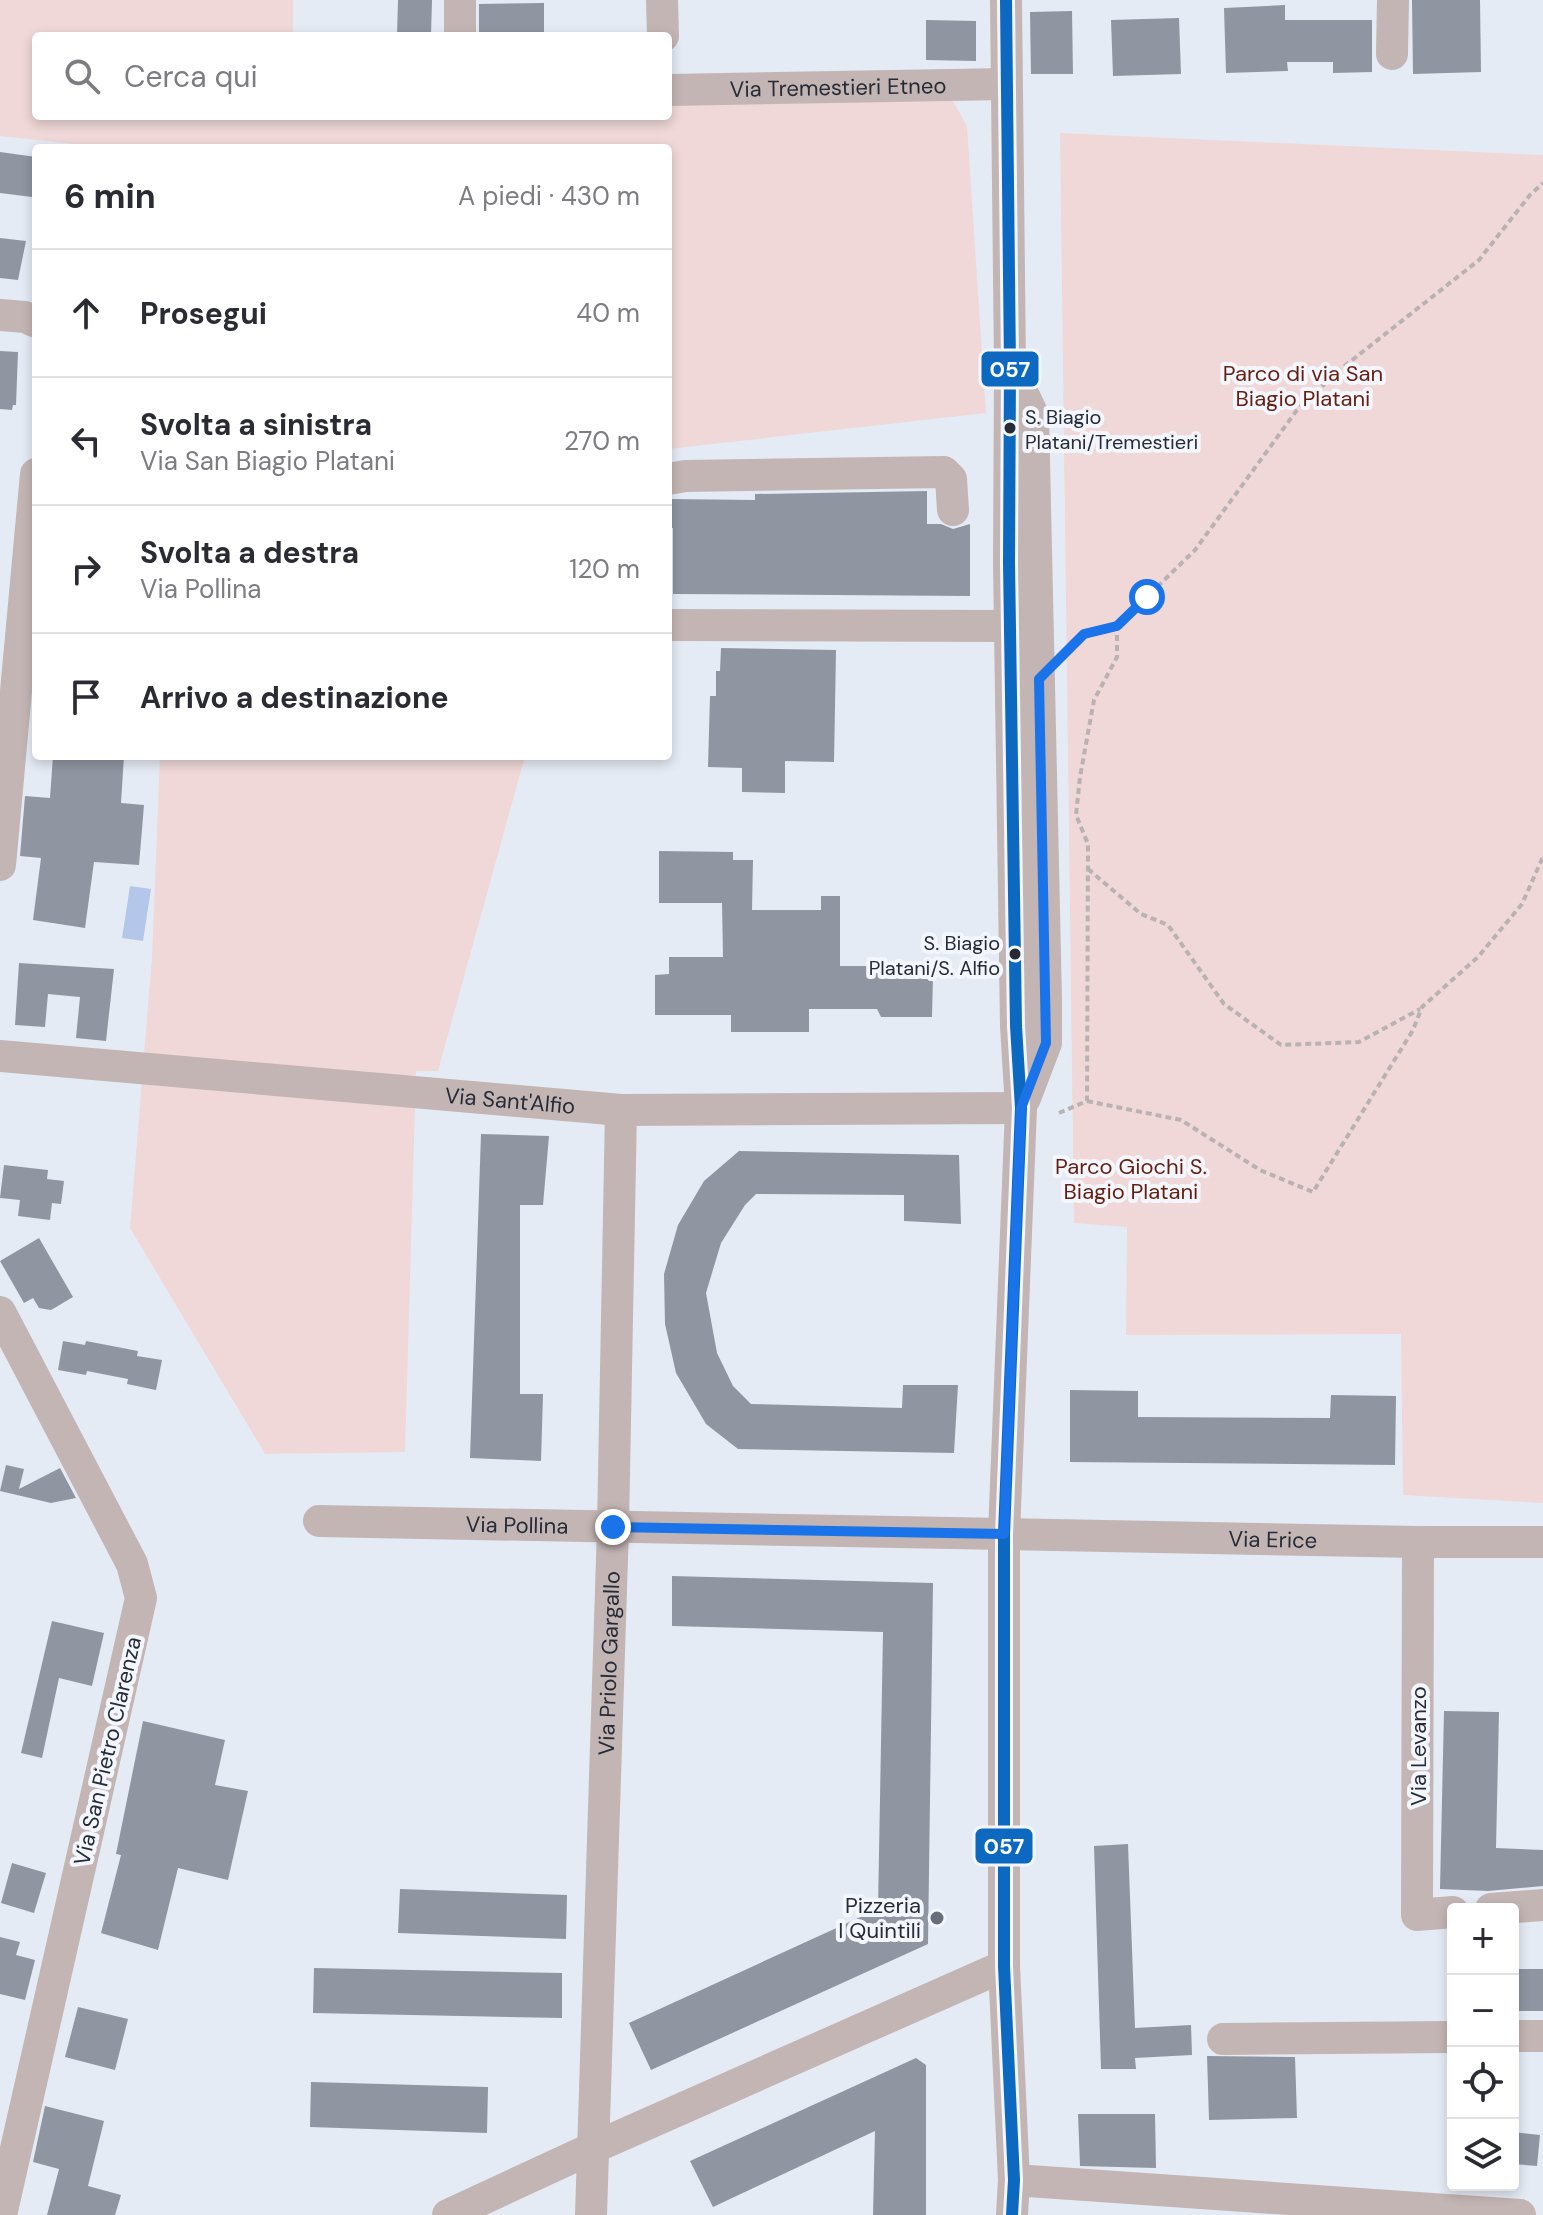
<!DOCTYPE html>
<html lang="it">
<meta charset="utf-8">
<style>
:root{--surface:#fff;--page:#f7f7f7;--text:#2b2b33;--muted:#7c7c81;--line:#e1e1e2}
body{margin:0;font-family:"DM Sans",sans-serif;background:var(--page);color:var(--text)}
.controls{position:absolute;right:24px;bottom:24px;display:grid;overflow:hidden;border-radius:8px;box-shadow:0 4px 12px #0003}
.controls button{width:72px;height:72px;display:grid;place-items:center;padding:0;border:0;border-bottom:2px solid var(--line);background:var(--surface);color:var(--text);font:40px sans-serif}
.stop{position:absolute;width:24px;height:24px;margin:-18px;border:6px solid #1a73e8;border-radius:50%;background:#fff}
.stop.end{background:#1a73e8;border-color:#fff;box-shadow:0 2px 8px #0008}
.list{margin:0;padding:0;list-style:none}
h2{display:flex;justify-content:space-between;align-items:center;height:104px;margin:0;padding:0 32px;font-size:34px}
h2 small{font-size:26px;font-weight:400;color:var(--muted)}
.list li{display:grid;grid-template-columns:52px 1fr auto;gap:24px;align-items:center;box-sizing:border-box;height:128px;padding:0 32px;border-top:2px solid var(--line)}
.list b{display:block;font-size:30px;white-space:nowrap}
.list p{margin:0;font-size:26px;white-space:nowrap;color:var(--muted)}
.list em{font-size:26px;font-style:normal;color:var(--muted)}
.icon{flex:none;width:44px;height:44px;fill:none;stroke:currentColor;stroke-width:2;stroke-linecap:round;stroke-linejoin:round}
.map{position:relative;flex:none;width:1543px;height:2215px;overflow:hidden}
.search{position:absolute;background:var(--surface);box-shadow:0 4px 12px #0003;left:32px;top:32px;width:640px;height:88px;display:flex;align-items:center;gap:20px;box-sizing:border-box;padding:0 28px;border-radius:8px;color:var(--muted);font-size:30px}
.panel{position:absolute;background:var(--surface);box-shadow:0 4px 12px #0003;left:32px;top:144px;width:640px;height:616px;border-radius:8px}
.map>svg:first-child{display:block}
.green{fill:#efd8d7}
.water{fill:#b4c7ea}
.building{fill:#8f96a2}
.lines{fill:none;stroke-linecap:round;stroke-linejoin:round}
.path{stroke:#b9b2b3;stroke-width:4;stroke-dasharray:6 4;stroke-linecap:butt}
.minor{stroke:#c3b5b4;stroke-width:32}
.bus-1-casing{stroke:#f3f6fc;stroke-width:18}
.bus-1{stroke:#0c69bf;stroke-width:12}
.route{stroke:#1a73e8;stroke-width:10}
.bus-dot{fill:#262c37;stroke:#f3f6fc;stroke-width:3}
.poi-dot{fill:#696f7a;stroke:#f3f6fc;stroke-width:3}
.labels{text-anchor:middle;stroke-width:8;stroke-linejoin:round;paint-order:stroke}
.bus-label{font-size:20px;fill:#262c37;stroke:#f3f6fc;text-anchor:start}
.street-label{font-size:22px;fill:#262c37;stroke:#f3f6fc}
.park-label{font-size:22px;fill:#641f11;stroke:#f3f6fc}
.poi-label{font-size:22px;fill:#262c37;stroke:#f3f6fc;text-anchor:end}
.line-badge{stroke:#f3f6fc;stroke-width:3}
.badge-label{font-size:22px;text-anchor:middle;font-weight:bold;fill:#fff}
</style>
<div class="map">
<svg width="1543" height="2215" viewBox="0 0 1543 2215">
<rect width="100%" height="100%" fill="#e5ebf5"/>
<!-- green -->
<g class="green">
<path d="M0 0H293V36H36V116H668V90L944 85 967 126 986 413 668 449V148H112L0 136Z"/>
<path d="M1060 133 1543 155V1503L1403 1495 1401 1334 1126 1335 1127 1227 1074 1223Z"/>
<path d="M160 756H525L438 1071H416L405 1452 265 1454 130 1228 152 957Z"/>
</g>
<!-- water -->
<path class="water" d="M130 886 151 889 143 941 122 938Z"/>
<!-- building -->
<g class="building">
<path d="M398 0H432L431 36H397Z"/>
<path d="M1412 0H1480L1481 72 1413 74Z"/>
<path d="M544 3V36L479 34V4Z"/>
<path d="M1285 5V20H1372V72L1333 73V62H1287L1288 71 1226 73 1224 8Z"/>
<path d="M1072 11 1073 74H1031L1030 12Z"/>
<path d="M1179 18 1181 74 1113 76 1111 20Z"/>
<path d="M926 20 976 21V61L926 60Z"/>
<path d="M0 152 36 157V178L32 197 0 193Z"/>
<path d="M0 238 26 241 18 280 0 278Z"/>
<path d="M0 351 18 352 16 405H13L12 410 0 409Z"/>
<path d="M927 491V524H941L953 529 970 524V596L673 594V528H668V499L755 500V494Z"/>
<path d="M721 648 836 650 834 762 785 761V793L742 792V768L708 767 710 696H716V671H720Z"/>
<path d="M53 756H124L121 803 144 805 139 865 94 862 85 928 33 920 41 858 20 856 25 796 50 798Z"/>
<path d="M659 851 733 852V860H753L752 910H821V896H840V966H912V975H933L932 1017H881L877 1009H809V1032H731V1015H655V975L669 974V957H723L722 903H659Z"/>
<path d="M19 963 114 969 106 1041 76 1038 80 997 48 994 45 1027 15 1025Z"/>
<path d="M481 1134 549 1136 543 1205H520V1394H543L541 1461 470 1458Z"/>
<path d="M739 1151 959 1155 961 1224 904 1221V1195L756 1194 745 1205 721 1243 706 1293 717 1353 733 1386 751 1404 902 1408 903 1385H958L954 1453 738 1449 706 1424 676 1373 665 1324 664 1274 678 1225 704 1181Z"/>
<path d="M4 1165 48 1170 47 1179 64 1181 61 1204 52 1203 50 1220 18 1216 20 1200 0 1198Z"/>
<path d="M39 1238 73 1297 51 1310 39 1308 33 1298 24 1303 0 1261Z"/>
<path d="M63 1341 85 1345 86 1341 138 1351 137 1356 162 1360 156 1390 127 1384 128 1379 87 1371 86 1375 58 1370Z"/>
<path d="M1070 1390 1138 1391V1417L1330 1418 1331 1395 1396 1396 1395 1465 1070 1462Z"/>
<path d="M6 1465 24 1469 19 1489 60 1468 76 1498 51 1503 0 1491Z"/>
<path d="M672 1576 933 1583 928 1944 651 2070 629 2023 878 1909 883 1632 672 1626Z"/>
<path d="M52 1621 104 1633 92 1686 59 1678 42 1758 21 1753Z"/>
<path d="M1444 1711 1499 1712 1496 1848 1543 1850V1886L1488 1891 1440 1889Z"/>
<path d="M143 1721 225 1740 215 1785 248 1791 228 1880 178 1868 158 1950 101 1933 121 1855 116 1854Z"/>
<path d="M1128 1844 1135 2028 1191 2025 1192 2055 1135 2058 1136 2069H1101L1094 1846Z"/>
<path d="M12 1863 46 1873 34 1913 1 1903Z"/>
<path d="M400 1889 567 1895 566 1939 398 1933Z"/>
<path d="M0 1937 20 1942 16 1955 35 1960 25 2000 0 1994Z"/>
<path d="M314 1968 562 1973V2018L313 2013Z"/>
<rect x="1513" y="1969" width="30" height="42"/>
<path d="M78 2007 128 2019 115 2070 65 2057Z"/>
<path d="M1207 2056 1295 2057 1297 2118 1209 2120Z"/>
<path d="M916 2058 926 2065V2215H873L875 2131 713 2207 690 2161Z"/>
<path d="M311 2082 488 2087 487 2133 310 2127Z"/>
<path d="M45 2106 104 2121 88 2186 121 2195 115 2215H47L59 2169 33 2162Z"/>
<path d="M1078 2114H1155L1156 2168 1080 2166Z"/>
<path d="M1513 2132 1540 2135 1537 2166 1513 2164Z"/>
</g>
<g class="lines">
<!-- path -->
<g class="path">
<path d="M1063 655 1084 634 1117 626 1195 550 1297 410 1337 372 1479 260 1530 195 1543 183"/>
<path d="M1088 869 1141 914 1168 925 1224 1004 1281 1045 1359 1042 1420 1009"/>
<path d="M1087 1101 1181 1120 1260 1170 1313 1192 1413 1030 1422 1007 1478 957 1522 904 1543 857"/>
<path d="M1059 1113 1087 1101 1088 844 1076 815 1080 777 1094 700 1117 657V626"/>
</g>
<!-- minor -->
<g class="minor">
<path d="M662 0 663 36"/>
<path d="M1006 0 1010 367 1009 563 1016 1026 1021 1108 1004 1534V1966L1014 2180 1012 2215"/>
<path d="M460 36V0"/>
<path d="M1392 54 1393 0"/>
<path id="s1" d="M668 90 1006 84"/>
<path d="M0 315 25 317 36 322"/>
<path d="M1013 373 1033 415 1046 1000V1043L1025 1098"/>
<path d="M668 479 685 476 944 472 951 479 953 510"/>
<path d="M668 625 1010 626"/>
<path d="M0 865 36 474"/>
<path id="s2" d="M0 1056 621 1110 1021 1108"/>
<path d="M0 1312 132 1564 141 1598 1 2215"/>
<path id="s3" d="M319 1521 1418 1542H1543"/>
<path d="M1418 1542 1417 1915 1453 1912"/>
<path d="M1491 1909 1543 1905"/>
<path d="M1513 2036H1543"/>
<path d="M1223 2039 1453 2037"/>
<path d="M1014 2180 1520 2215"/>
<path d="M448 2215 595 2147 1004 1966"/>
<path id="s4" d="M591 2215 613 1527 621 1110"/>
</g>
<!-- bus-1 casing -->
<g class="bus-1-casing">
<path id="bus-1" d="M1006 0 1010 367 1009 563 1016 1026 1021 1108 1004 1534V1966L1014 2180 1012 2215"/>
</g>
<!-- bus-1 -->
<use href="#bus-1" class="bus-1"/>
</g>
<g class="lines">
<!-- route -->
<path class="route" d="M613 1527 1004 1534 1021 1108 1046 1043 1039 679 1084 634 1117 626 1147 597"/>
</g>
<!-- markers -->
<g class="bus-dot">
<circle cx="1010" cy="428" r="7"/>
<circle cx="1015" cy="954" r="7"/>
</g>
<circle class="poi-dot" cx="937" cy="1918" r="8"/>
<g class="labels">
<!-- bus labels -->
<g class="bus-label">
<text x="1025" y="424">S. Biagio<tspan x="1025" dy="25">Platani/Tremestieri</tspan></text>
<text x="1000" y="950" text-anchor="end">S. Biagio<tspan x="1000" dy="25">Platani/S. Alfio</tspan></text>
</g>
<!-- street labels -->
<g class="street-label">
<text dy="8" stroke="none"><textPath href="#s1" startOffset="170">Via Tremestieri Etneo</textPath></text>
<text dy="8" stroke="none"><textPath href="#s2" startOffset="512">Via Sant'Alfio</textPath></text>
<text dy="8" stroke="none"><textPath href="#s3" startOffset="198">Via Pollina</textPath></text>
<text dy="8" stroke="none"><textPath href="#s3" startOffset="954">Via Erice</textPath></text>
<text dy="8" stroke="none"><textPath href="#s4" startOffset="552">Via Priolo Gargallo</textPath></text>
<text transform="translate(1418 1746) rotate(-90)" y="8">Via Levanzo</text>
<text transform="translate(107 1751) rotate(-77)" y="8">Via San Pietro Clarenza</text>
</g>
<!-- park labels -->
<g class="park-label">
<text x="1303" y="381">Parco di via San<tspan x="1303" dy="25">Biagio Platani</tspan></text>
<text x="1131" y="1174">Parco Giochi S.<tspan x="1131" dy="25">Biagio Platani</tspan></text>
</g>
<!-- poi labels -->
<g class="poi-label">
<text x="921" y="1913">Pizzeria<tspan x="921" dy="25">I Quintili</tspan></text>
</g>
</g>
<g class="line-badge">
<rect x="980" y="350" width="60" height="38" rx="8" fill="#0c69bf"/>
<rect x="974" y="1827" width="60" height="38" rx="8" fill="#0c69bf"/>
</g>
<g class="badge-label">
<text x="1010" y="377">057</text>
<text x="1004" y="1854">057</text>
</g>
</svg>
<div class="controls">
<button>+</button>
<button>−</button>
<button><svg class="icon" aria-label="locate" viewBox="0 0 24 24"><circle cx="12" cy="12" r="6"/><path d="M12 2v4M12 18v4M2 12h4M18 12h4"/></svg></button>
<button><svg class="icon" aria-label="layers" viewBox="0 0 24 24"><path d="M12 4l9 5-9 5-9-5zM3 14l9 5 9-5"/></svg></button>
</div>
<div class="stop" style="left:1147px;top:597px"></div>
<div class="stop end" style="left:613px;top:1527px"></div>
<div class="search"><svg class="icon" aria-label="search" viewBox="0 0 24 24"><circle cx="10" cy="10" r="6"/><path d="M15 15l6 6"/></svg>Cerca qui</div>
<section class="panel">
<h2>6 min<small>A piedi · 430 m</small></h2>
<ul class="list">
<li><svg class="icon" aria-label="ahead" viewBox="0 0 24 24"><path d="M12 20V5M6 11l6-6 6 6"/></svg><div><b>Prosegui</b></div><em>40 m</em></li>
<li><svg class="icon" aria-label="left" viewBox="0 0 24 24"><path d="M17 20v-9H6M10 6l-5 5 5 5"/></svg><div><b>Svolta a sinistra</b><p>Via San Biagio Platani</p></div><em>270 m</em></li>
<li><svg class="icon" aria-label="right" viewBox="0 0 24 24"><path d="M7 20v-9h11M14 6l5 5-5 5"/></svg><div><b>Svolta a destra</b><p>Via Pollina</p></div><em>120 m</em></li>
<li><svg class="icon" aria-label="arrive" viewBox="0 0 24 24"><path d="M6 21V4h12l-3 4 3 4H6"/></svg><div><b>Arrivo a destinazione</b></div></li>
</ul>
</section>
</div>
